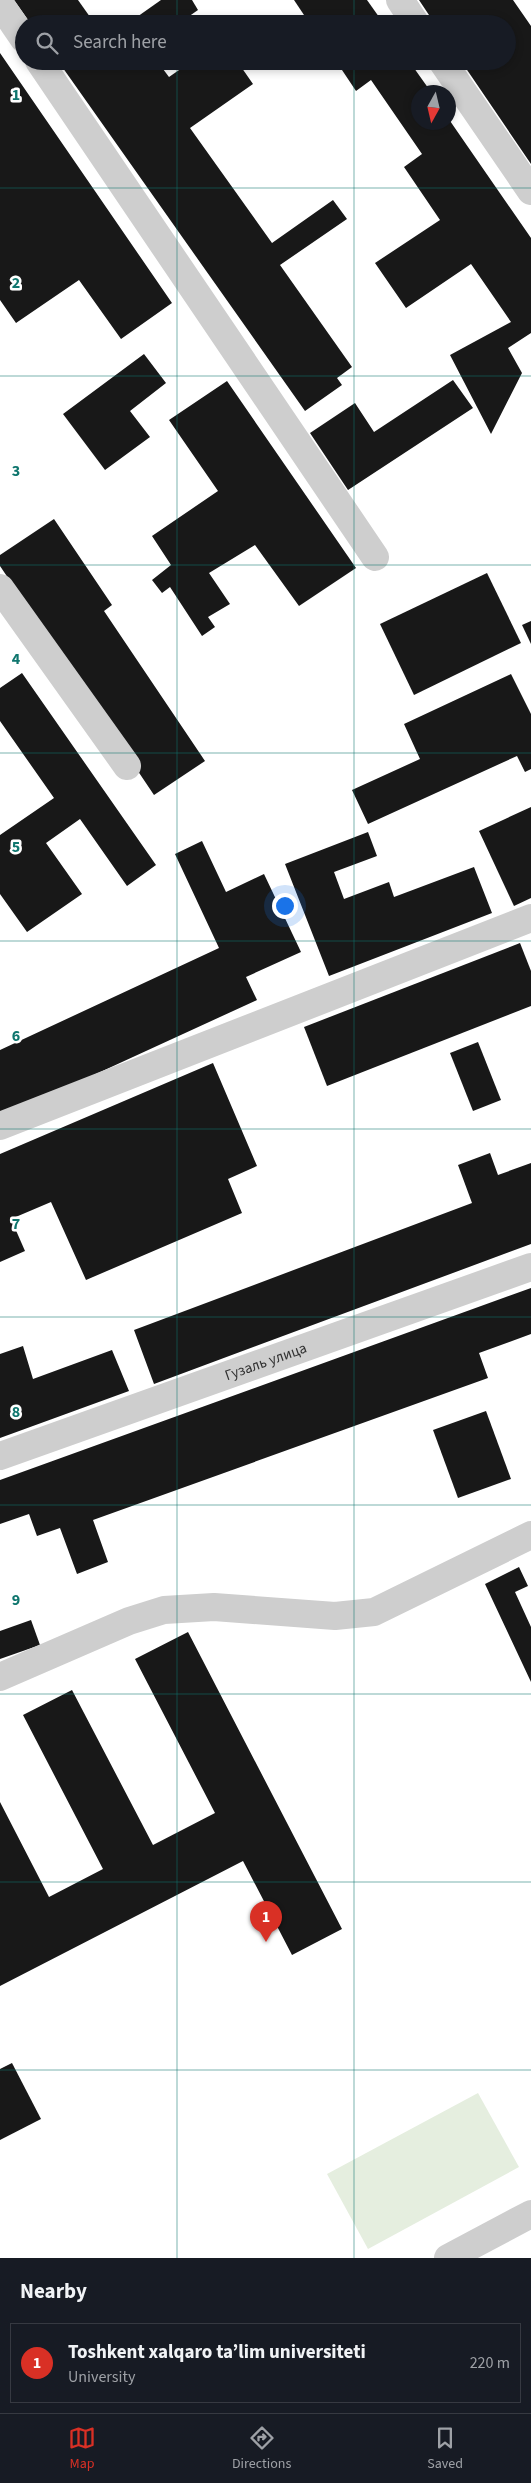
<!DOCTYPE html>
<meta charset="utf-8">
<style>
:root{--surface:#171b24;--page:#242831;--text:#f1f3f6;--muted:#9ea1a6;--line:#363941;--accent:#d93025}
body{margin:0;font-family:"Source Sans 3",sans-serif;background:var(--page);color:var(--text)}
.compass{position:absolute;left:411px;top:85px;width:45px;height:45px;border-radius:50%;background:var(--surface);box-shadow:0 2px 8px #0003;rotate:188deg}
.you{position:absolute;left:284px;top:905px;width:18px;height:18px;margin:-12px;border:4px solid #fff;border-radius:50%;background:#1a73e8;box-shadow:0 0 0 8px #1a73e833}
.badge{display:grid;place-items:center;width:32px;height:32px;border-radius:50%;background:var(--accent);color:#fff;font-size:16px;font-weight:700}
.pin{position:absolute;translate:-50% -41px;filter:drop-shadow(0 1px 2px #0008)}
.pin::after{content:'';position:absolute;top:26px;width:18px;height:15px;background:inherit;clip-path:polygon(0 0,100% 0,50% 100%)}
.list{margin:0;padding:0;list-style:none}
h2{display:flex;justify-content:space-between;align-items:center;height:65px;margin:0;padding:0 20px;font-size:21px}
h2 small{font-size:16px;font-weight:400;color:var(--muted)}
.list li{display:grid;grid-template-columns:32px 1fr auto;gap:15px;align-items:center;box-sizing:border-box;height:80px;margin:0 10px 10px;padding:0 10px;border:1px solid var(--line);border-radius:0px}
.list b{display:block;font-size:19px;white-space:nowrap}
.list p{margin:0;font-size:16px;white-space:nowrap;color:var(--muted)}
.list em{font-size:16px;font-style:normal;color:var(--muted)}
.icon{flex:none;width:28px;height:28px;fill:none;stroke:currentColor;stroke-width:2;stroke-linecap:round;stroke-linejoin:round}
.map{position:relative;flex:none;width:531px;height:2258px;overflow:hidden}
.search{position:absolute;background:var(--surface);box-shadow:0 2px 8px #0003;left:15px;right:15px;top:15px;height:55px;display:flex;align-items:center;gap:12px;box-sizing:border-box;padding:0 18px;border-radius:28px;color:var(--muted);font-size:19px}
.sheet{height:155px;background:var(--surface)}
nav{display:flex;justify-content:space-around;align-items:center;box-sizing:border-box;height:70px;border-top:1px solid var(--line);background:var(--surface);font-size:14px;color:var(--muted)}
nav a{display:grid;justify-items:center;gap:2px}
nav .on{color:var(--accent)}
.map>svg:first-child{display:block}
.green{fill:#e5eedf}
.building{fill:#181818}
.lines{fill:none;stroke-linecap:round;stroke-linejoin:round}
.minor{stroke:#cecece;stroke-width:28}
.grid{fill:none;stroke:#0f766e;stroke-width:1;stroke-opacity:0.55}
.labels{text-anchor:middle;stroke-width:5;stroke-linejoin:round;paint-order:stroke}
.street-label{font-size:15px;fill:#313131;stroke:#fff}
.grid-label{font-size:16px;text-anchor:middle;font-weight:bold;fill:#0f766e;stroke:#fff;stroke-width:5;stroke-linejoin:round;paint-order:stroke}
</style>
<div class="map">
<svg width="531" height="2258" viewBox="0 0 531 2258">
<rect width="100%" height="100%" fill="#fff"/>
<!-- green -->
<path class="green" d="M478 2093 519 2167 368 2249 327 2174Z"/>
<!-- building -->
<g class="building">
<path d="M14 0H78L95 24H31Z"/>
<path d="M161 0H192L198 10 178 24H127Z"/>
<path d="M294 0H367L384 24H310Z"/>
<path d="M419 0H513L531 26V164L461 61H507V24H435Z"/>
<path d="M0 53 172 303 121 339 79 280 16 323 0 300Z"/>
<path d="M58 61H157L169 77 192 61H237L253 84 190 128 272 243 333 200 347 219 280 265 352 367 337 378 342 385 305 411Z"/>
<path d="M336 61H409L431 92H418V122H448V118L531 238V333L508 348 522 373 491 434 450 355 511 322 471 264 406 308 375 263 440 220 404 167 422 154 371 80 356 91Z"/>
<path d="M144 354 166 383 130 411 150 437 105 470 63 414Z"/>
<path d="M453 380 473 408 348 490 310 433 355 403 374 432Z"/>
<path d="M227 381 356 568 299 606 255 545 209 573 230 604 208 617 215 627 202 636 170 587 162 593 152 580 171 565 152 536 218 491 169 420Z"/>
<path d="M54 519 112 605 104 611 205 761 154 795 0 566V555Z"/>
<path d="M487 573 521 643 414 695 380 624Z"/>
<path d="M531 621V644L522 625Z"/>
<path d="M22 673 156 865 127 886 80 819 46 843 82 894 27 932 0 894V835L54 798 0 721V688Z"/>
<path d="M511 674 531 714V769L525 772 517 756 368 824 352 790 420 759 404 724Z"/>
<path d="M531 807V898L514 906 479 831Z"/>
<path d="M368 832 377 856 334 872 344 899 389 882 394 897 474 867 492 913 329 976 285 864Z"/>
<path d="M202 841 226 892 264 874 301 952 246 977 257 1000 72 1085 0 1113V1050L219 948 175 854Z"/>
<path d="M520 943 531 971V1006L327 1086 304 1027Z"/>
<path d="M478 1042 501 1100 473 1111 450 1053Z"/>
<path d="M213 1063 257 1166 228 1179 242 1213 86 1280 51 1202 11 1219 25 1251 0 1262V1154Z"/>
<path d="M490 1153 498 1175 531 1163V1244L154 1384 134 1330 472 1203 458 1165Z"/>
<path d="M531 1288V1334L479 1353 488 1378 93 1520 108 1562 77 1574 60 1528 37 1536 29 1514 0 1524V1480Z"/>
<path d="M23 1346 33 1379 112 1350 129 1391 0 1438V1354Z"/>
<path d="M486 1411 511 1479 458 1498 433 1430Z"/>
<path d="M519 1567 528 1586 515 1592 531 1627V1682L485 1584Z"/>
<path d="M31 1620 40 1645 0 1659V1631Z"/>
<path d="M188 1632 342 1929 292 1955 243 1861 0 1986V1802L49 1897 103 1869 23 1715 72 1690 153 1845 215 1813 135 1659Z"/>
<path d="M12 2063 41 2119 0 2140V2069Z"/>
</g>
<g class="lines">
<!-- minor -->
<g class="minor">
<path d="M400 0 416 24"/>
<path d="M0 4 24 39"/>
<path d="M39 61 375 557"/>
<path d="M442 61 531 191"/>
<path d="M0 588 127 766"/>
<path d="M0 1126 531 918"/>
<path id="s1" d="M0 1456 531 1267"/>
<path d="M0 1677 129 1621 164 1610 214 1607 335 1616 374 1612 531 1535"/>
<path d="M448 2258 531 2214"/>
</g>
</g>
<!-- grid -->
<path class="grid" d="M177 0V24M354 0V24M177 61V2258M354 61V2258M0 188H531M0 376H531M0 565H531M0 753H531M0 941H531M0 1129H531M0 1317H531M0 1505H531M0 1694H531M0 1882H531M0 2070H531"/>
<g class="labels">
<!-- street labels -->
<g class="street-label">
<text dy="5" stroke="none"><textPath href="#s1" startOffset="282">Гузаль улица</textPath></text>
</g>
</g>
<g class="grid-label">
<text x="16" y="100">1</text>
<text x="16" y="288">2</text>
<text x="16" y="476">3</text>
<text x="16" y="664">4</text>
<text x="16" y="852">5</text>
<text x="16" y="1041">6</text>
<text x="16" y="1229">7</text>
<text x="16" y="1417">8</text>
<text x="16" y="1605">9</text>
</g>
</svg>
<svg class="compass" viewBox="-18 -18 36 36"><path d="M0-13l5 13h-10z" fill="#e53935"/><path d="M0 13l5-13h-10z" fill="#9ea1a6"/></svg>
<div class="you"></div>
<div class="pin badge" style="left:266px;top:1942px">1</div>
<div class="search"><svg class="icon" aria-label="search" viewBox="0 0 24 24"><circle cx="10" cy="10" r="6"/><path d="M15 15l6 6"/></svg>Search here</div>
</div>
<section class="sheet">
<h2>Nearby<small></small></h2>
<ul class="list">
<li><span class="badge">1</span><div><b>Toshkent xalqaro ta’lim universiteti</b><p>University</p></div><em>220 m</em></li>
</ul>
</section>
<nav>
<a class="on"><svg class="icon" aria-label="map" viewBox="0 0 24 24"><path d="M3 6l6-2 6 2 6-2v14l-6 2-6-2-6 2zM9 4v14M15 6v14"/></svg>Map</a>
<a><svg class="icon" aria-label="directions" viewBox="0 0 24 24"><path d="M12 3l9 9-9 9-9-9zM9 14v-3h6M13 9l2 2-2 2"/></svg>Directions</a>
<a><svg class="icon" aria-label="saved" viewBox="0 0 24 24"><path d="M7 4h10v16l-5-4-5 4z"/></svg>Saved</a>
</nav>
